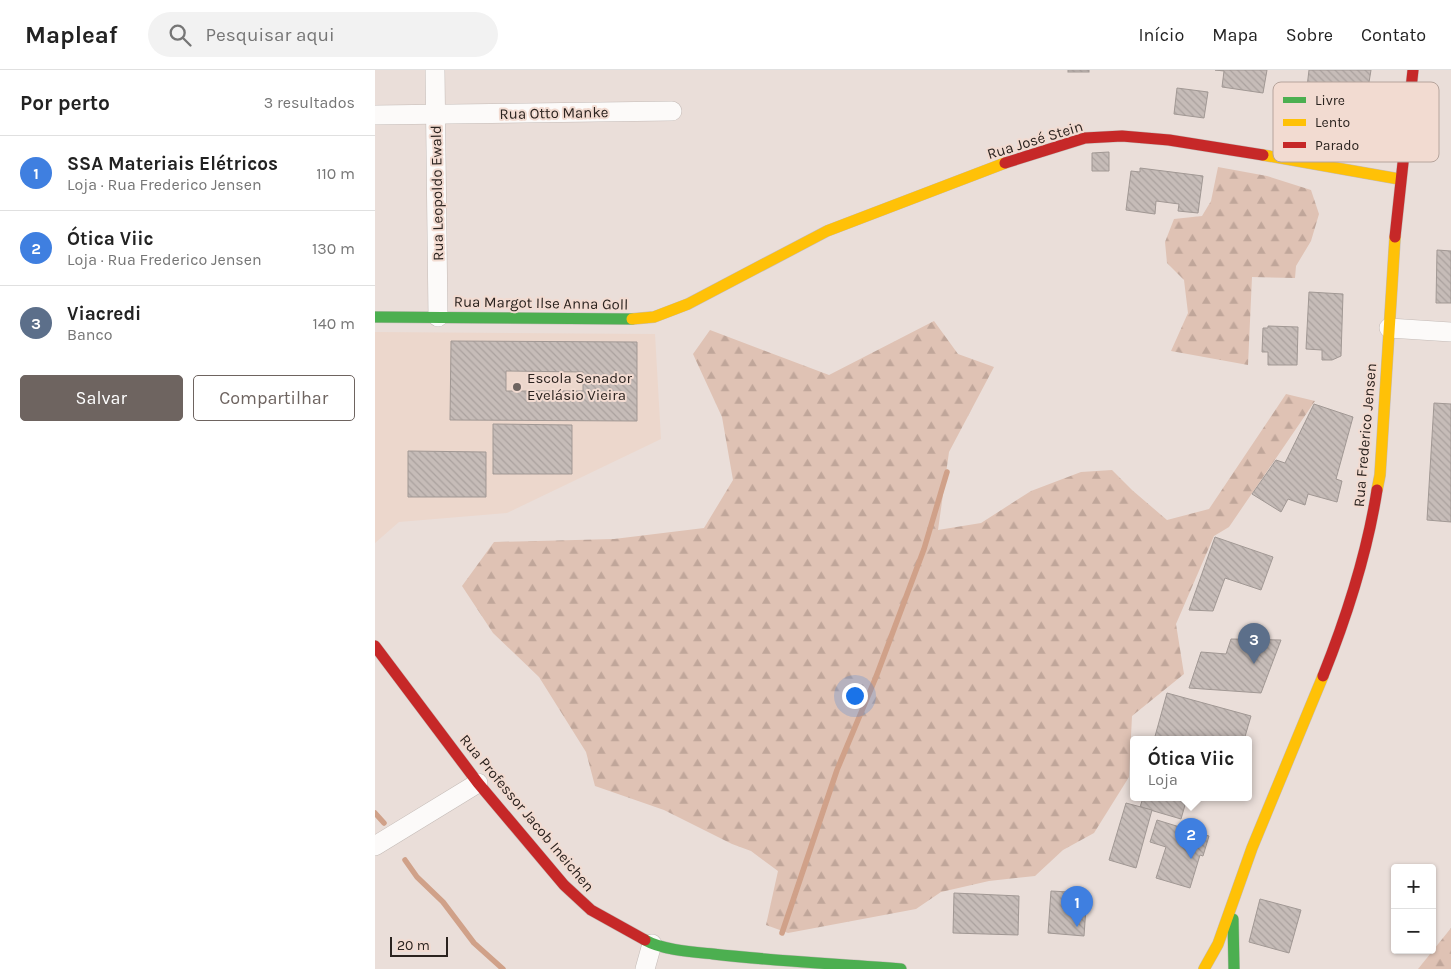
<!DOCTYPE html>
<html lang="pt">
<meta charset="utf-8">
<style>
:root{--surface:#fff;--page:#f2f2f2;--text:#222;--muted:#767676;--line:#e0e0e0;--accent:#6e6460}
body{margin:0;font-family:Karla,sans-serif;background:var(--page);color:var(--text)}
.controls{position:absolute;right:15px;bottom:15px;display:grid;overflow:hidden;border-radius:5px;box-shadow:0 1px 4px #0004}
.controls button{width:45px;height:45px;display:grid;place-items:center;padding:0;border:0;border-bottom:1px solid var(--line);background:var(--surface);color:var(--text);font:25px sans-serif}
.scale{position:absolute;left:15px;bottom:12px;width:58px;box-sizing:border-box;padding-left:5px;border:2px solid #2b231f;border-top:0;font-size:14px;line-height:18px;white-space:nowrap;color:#2b231f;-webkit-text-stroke:4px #f2dbd1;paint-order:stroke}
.you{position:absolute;left:479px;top:625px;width:18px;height:18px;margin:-12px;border:4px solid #fff;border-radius:50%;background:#1a73e8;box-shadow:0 0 0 8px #1a73e833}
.badge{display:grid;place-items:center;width:32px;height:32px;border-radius:50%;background:var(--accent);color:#fff;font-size:16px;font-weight:700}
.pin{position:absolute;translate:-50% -41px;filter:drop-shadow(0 1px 2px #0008)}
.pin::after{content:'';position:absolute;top:26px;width:18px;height:15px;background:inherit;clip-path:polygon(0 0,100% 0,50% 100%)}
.popup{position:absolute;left:755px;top:666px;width:122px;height:65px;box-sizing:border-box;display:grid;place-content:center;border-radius:5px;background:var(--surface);filter:drop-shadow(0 1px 4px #0005);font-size:16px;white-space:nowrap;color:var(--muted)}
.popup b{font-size:19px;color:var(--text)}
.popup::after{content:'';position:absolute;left:50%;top:100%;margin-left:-10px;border:10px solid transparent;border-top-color:var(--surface)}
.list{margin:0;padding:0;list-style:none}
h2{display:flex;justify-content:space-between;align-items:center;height:65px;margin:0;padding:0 20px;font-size:21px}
h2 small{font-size:16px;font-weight:400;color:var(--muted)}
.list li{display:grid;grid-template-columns:32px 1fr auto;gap:15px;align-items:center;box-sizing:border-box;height:75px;padding:0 20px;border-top:1px solid var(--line)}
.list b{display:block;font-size:19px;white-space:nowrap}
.list p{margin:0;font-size:16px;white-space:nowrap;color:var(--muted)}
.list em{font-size:16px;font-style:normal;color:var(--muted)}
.actions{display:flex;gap:10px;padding:15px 20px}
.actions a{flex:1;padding:11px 0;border:1px solid var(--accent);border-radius:5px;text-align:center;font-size:18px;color:var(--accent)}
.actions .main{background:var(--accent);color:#fff}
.icon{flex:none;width:28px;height:28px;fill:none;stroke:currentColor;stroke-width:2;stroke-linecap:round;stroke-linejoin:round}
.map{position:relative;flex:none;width:1076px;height:899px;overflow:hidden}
header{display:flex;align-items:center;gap:30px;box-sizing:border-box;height:70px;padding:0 25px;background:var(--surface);border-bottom:1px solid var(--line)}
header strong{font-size:24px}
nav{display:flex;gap:28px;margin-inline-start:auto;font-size:18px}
.search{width:350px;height:45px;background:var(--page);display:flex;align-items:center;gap:12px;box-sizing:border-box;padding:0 18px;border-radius:28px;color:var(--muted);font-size:19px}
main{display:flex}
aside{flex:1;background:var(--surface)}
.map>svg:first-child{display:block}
.built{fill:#ecd7cc}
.forest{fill:url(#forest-firs)}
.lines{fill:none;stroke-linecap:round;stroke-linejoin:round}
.stream{stroke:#d0a189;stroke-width:5.5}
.building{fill:url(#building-back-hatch);stroke:#a19894;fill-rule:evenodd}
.street-casing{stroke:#c4bbb7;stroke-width:20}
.fast-casing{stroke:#c4bbb7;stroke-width:12}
.slow-casing{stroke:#c4bbb7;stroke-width:12}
.jam-casing{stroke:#c4bbb7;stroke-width:12}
.street{stroke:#fcfaf9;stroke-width:19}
.fast{stroke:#4caf50;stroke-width:11}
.slow{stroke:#ffc107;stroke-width:11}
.jam{stroke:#c62828;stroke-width:11}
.poi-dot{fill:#6e6460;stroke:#f2dbd1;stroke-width:2}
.labels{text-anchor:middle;stroke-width:4;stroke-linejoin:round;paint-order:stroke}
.street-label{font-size:15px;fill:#2b231f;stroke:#f2dbd1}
.poi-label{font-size:15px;fill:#2b231f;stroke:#f2dbd1;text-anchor:start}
.key{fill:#f2dbd1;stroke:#b6a49c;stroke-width:1}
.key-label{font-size:14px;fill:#2b231f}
</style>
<header>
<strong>Mapleaf</strong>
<div class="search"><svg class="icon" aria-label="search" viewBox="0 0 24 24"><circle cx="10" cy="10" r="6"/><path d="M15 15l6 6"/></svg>Pesquisar aqui</div>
<nav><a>Início</a><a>Mapa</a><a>Sobre</a><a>Contato</a></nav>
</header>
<main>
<aside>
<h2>Por perto<small>3 resultados</small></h2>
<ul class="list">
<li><span class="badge" style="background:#3f7fe0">1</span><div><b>SSA Materiais Elétricos</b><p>Loja · Rua Frederico Jensen</p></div><em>110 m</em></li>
<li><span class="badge" style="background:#3f7fe0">2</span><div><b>Ótica Viic</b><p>Loja · Rua Frederico Jensen</p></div><em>130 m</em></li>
<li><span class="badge" style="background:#5c6f8a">3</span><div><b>Viacredi</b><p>Banco</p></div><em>140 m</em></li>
</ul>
<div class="actions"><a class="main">Salvar</a><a>Compartilhar</a></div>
</aside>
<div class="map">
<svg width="1076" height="899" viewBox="0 0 1076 899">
<defs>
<pattern id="forest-firs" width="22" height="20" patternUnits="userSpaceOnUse" patternTransform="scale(1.25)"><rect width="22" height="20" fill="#dfc2b4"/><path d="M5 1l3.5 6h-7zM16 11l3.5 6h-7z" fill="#c0a69a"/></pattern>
<pattern id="building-back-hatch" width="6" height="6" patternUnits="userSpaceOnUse" patternTransform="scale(1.25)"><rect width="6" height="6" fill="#c6bcb8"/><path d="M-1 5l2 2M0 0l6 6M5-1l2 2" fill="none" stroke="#aaa19e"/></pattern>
</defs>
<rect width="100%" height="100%" fill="#eaded9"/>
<!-- built -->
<path class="built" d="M0 262 280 264 286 369 132 443 24 452 0 473Z"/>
<!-- forest -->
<g class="forest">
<path d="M843 97 892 106 936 120 944 144 936 171 921 196 920 208 877 207 873 295 796 281 813 243 809 210 792 193 790 172 799 149 827 146 836 131Z"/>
<path d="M559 251 583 284 619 297 574 382 563 460 606 453 656 421 706 402 737 400 757 420 792 450 834 439 911 324 940 331 854 457 839 466 801 554 809 604 757 646 754 707 719 763 688 780 660 806 614 811 566 822 541 839 413 863 391 855 403 801 376 781 357 774 289 740 220 716 211 682 164 607 118 563 87 516 119 472 239 469 329 458 358 410 347 347 318 284 335 260 454 305Z"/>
<path d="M1076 858V899H1043Z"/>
</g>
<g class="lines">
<!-- stream -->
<g class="stream">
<path d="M0 743 9 753"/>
<path d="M30 790 42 807 68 832 99 873 128 899"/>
<path d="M407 863 462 700 501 607 549 479 572 402"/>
</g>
</g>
<!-- building -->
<g class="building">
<rect x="693" y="0" width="21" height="2"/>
<path d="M840 0H892L888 23 847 17 849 1Z"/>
<path d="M934 0H996L989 43 930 34Z"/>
<path d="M802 18 833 22 829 48 799 44Z"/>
<path d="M926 38 946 41 945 49 934 57 932 66 966 71 968 56 982 58 979 76 968 84 921 77Z"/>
<path d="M734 82V101H717V83Z"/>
<path d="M765 98 828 106 823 143 803 141 804 134 781 131 780 144 751 140 756 101 765 102Z"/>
<path d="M1062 180 1076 181V233H1061Z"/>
<path d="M934 222 968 224 966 286 957 290H947V280L931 279Z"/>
<path d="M893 256 923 257 922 295H893V282H887L888 258H893Z"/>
<path d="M76 271 262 272V351L75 350ZM131 301 208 302V321H131Z"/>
<path d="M1059 333 1076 334V452L1052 450Z"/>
<path d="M939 334 978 347 961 409 967 411 962 432 933 424 930 435 913 429 906 442 877 424 901 390 910 393Z"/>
<path d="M118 354 197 355V404H118Z"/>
<path d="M33 381 111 382V427H33Z"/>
<path d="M840 467 898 487 886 520 850 508 838 541 814 540Z"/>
<path d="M856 569 906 570 886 623 814 618 826 582 851 584Z"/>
<path d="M792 623 876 646 869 670H779Z"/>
<path d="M768 728H812L806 749 765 737Z"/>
<path d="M751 733 777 740 761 798 734 790Z"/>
<path d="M782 750 834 766 828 786 825 785 815 818 781 808 791 777 775 772Z"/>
<path d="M676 821 712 823 709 866 673 863Z"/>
<path d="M579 823 644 826 643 865 578 863Z"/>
<path d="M885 829 926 840 914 883 874 872Z"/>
</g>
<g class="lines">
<!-- street casing -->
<g class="street-casing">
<g id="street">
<path d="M60 0 63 247"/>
<path d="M0 45 297 41"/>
<path d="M1014 258 1076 262"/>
<path d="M0 776 103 713"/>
<path d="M270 899 277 874"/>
</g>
</g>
<!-- fast casing -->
<g class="fast-casing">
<g id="fast">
<path d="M0 247 257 249"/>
<path d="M858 849 859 899"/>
<path d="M270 870C287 880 318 882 338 884 400 891 463 894 526 899"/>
</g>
</g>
<!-- slow casing -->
<g class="slow-casing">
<g id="slow">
<path d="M888 85 1024 109"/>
<path d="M257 249 279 247 313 234 452 161 630 93"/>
<path d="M1002 420 1005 405 1020 167"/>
<path d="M829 899 843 874 877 778 948 606"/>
</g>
</g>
<!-- jam casing -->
<g class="jam-casing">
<g id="jam">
<path d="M630 93 710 68 747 66 794 70 888 85"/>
<path d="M1020 167 1038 0"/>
<path d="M0 576 103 713 189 815 216 840 270 870"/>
<path d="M948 606C972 546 992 484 1002 420"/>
</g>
</g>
<!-- street -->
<use href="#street" class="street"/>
<!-- fast -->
<use href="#fast" class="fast"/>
<!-- slow -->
<use href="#slow" class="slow"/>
<!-- jam -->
<use href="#jam" class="jam"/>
</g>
<!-- markers -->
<circle class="poi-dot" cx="142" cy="317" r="5"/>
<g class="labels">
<!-- street labels -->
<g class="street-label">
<text transform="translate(179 43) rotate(-1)" y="5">Rua Otto Manke</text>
<text transform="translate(660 70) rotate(-17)" y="5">Rua José Stein</text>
<text transform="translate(62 123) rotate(-91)" y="5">Rua Leopoldo Ewald</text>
<text transform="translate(166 233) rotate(1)" y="5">Rua Margot Ilse Anna Goll</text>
<text transform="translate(990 365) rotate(-85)" y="5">Rua Frederico Jensen</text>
<text transform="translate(152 743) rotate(50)" y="5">Rua Professor Jacob Ineichen</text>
</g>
<!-- poi labels -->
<g class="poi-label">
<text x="152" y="313">Escola Senador<tspan x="152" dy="17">Evelásio Vieira</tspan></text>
</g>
</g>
<!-- legend -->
<rect x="898" y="12" width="166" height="80" rx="8" class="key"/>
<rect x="908" y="27" width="23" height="6" fill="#4caf50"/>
<rect x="908" y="49" width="23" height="7" fill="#ffc107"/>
<rect x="908" y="72" width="23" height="6" fill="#c62828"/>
<g class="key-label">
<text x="940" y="35">Livre</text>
<text x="940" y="57">Lento</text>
<text x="940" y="80">Parado</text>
</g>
</svg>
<div class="controls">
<button>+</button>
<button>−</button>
</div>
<div class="scale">20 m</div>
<div class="you"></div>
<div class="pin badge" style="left:702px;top:857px;background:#3f7fe0">1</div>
<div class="pin badge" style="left:816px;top:789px;background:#3f7fe0">2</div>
<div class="popup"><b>Ótica Viic</b>Loja</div>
<div class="pin badge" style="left:879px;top:594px;background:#5c6f8a">3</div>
</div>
</main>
